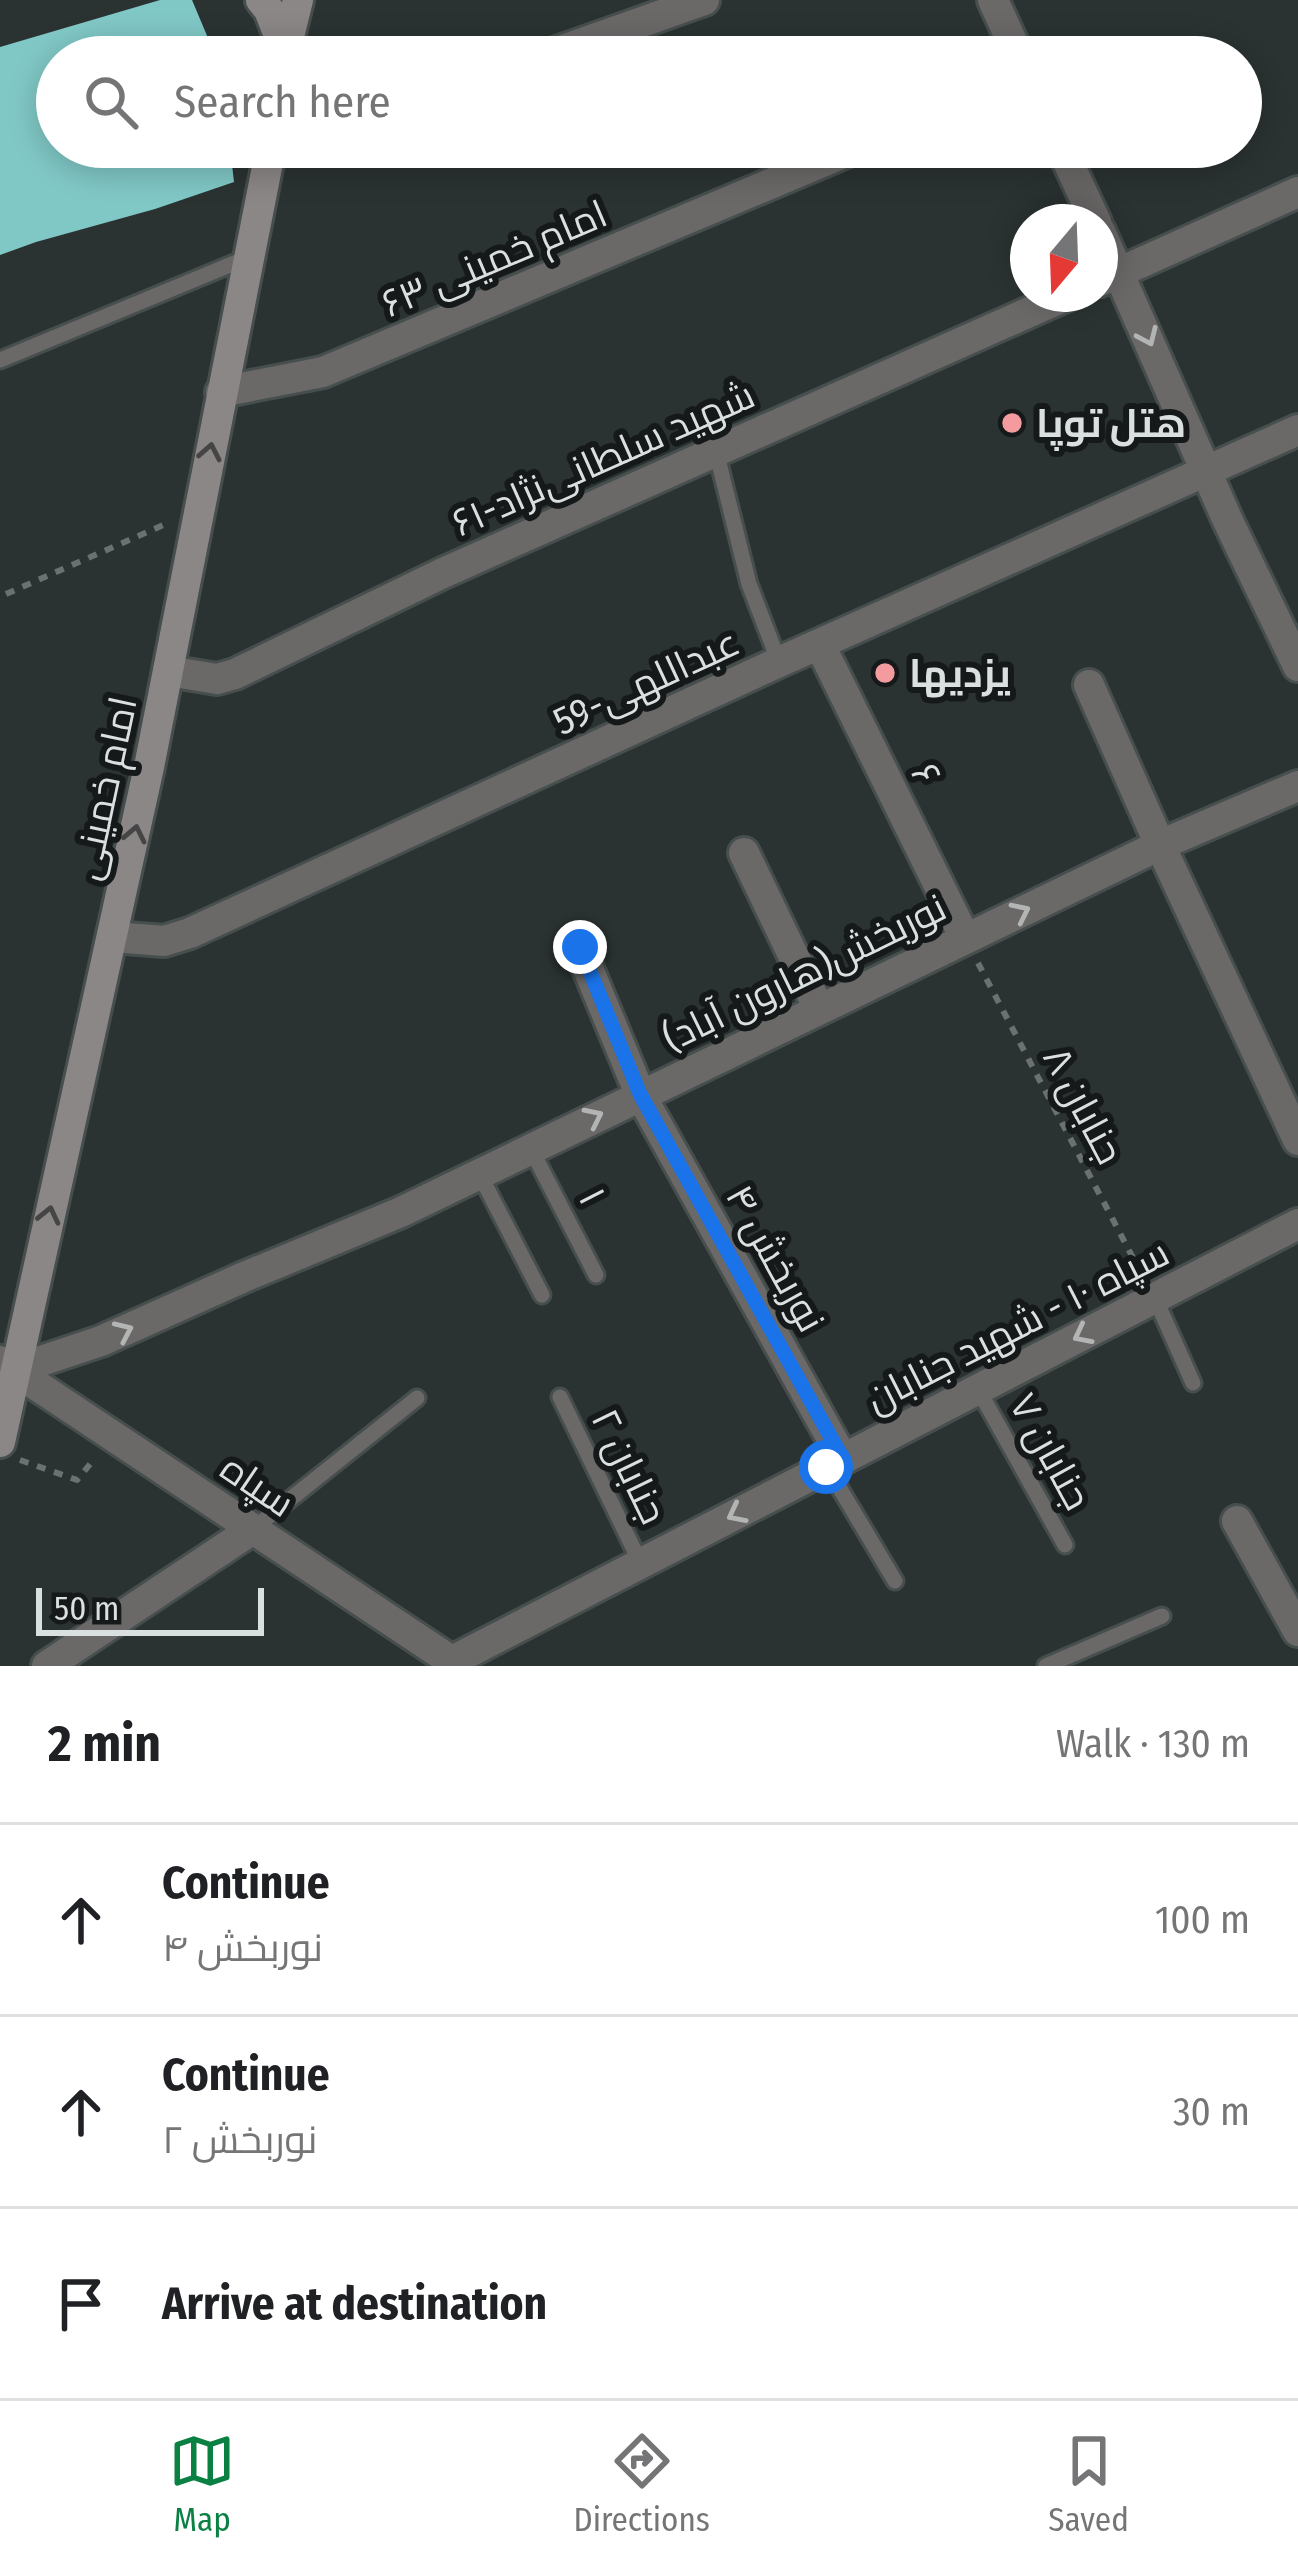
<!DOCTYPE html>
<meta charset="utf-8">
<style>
:root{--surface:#fff;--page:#f6f6f6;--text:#202124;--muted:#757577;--line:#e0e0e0;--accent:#0b8043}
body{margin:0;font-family:"Fira Sans Condensed",Cairo,sans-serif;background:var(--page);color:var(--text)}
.compass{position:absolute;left:1010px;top:204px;width:108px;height:108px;border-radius:50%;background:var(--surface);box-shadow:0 6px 30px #0003;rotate:199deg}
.scale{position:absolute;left:36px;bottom:30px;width:228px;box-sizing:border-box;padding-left:12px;border:6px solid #dadfdf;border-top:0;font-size:33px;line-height:42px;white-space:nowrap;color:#dadfdf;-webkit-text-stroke:9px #161919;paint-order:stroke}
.stop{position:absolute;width:36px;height:36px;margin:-27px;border:9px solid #1a73e8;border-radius:50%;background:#fff}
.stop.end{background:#1a73e8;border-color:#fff;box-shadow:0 3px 12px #0008}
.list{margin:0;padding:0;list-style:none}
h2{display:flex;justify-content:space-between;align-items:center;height:156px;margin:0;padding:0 48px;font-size:51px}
h2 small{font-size:39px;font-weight:400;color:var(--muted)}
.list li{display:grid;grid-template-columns:78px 1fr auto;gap:36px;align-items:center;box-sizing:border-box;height:192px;padding:0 48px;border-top:3px solid var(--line)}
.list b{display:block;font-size:45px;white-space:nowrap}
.list p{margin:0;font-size:39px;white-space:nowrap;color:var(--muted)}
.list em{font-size:39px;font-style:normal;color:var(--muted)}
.icon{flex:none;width:66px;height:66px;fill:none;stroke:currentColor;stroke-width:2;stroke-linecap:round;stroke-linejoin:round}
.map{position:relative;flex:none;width:1298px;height:1666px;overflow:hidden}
.search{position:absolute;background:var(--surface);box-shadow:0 6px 30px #0003;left:36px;right:36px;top:36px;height:132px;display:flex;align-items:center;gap:30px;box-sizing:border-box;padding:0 42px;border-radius:66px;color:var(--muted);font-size:45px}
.sheet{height:732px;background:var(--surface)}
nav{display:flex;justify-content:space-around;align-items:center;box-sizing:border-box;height:168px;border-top:3px solid var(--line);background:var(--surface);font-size:33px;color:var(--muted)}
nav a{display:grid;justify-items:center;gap:6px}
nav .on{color:var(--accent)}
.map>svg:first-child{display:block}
.building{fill:#80c8c6}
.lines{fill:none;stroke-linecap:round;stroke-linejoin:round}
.service-casing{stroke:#474e4e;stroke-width:21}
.minor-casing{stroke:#474e4e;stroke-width:36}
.tertiary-casing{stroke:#474e4e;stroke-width:36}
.secondary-casing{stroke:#474e4e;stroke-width:36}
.path{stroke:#6b7171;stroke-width:6;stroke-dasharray:9 9;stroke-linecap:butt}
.service{stroke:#6b6868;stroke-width:15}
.minor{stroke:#6b6868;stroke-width:30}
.tertiary{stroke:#6b6868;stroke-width:30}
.secondary{stroke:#8c8787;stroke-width:30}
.oneway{stroke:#b3b5b5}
.oneway2{stroke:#454545}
.route{stroke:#1a73e8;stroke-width:15}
.poi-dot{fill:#f49b9f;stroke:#161919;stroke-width:4.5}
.labels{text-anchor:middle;stroke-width:12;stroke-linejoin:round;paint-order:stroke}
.street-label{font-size:39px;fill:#dadfdf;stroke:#161919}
.poi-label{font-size:39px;font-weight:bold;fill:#dadfdf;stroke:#161919;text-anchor:start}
</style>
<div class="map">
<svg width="1298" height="1666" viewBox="0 0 1298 1666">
<rect width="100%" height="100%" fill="#2b3232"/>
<!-- building -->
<path class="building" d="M160 0H192L216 57H57V147H230L234 182 155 209 36 242 0 255V47Z"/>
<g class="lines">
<!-- service casing -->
<g class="service-casing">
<g id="service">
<path d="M0 360 249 257"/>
<path d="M716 451 749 584 779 662"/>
<path d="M530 1147 596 1275"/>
<path d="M479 1173 542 1295"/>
<path d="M1155 1298 1193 1383"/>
<path d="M978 1389 1065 1545"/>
<path d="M560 1397 641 1564"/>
<path d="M827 1467 895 1581"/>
<path d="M253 1529 417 1398"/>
<path d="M1046 1666 1162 1616"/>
</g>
</g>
<!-- minor casing -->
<g class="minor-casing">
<g id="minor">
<path d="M993 0 1019 57"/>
<path d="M543 57 704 0"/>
<path d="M1061 147 1096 222"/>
<path d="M1100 231 1228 521 1298 666"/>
<path d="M1100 281 1298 192"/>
<path d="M221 392 323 372 858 147"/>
<path d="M820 645 965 938"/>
<path d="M168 671 217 679 235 674 443 573 1070 294"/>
<path d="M1089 685 1160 845 1298 1140"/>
<path d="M744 853 819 1009"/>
<path d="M113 937 164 941 190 933 779 662 1298 430"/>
<path d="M579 947 640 1094 843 1459"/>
<path d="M14 1370 101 1341 244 1277 401 1212 1160 845 1298 786"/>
<path d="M1237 1521 1298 1631"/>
<path d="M452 1661 1298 1224"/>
<path d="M47 1666 253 1529"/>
</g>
</g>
<!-- tertiary casing -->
<g class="tertiary-casing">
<path id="tertiary" d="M0 1361 459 1666"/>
</g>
<!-- secondary casing -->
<g class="secondary-casing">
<g id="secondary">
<path d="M261 0 269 10 285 51"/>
<path d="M284 57 298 0"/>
<path d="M0 1442 149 767 271 147"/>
</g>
</g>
<!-- path -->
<g class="path">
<path d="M6 594 168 523"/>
<path d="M978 963 1142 1275"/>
<path d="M20 1460 77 1480 95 1458"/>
</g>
<!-- service -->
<use href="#service" class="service"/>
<!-- minor -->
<use href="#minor" class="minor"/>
<!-- tertiary -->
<use href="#tertiary" class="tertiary"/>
<!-- secondary -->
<use href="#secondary" class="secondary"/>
</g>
<!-- one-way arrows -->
<defs><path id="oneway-chevron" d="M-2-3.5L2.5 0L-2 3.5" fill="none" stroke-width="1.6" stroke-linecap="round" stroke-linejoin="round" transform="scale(3)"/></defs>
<g class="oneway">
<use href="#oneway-chevron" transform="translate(1148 337) rotate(66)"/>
<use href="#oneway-chevron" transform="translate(1021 912) rotate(-26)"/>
<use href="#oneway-chevron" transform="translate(594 1117) rotate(-26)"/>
<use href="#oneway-chevron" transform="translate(124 1331) rotate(-24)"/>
<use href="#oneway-chevron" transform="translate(1082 1335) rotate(153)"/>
<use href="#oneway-chevron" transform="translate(736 1514) rotate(153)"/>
</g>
<g class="oneway2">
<use href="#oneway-chevron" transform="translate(210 452) rotate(-79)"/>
<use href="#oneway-chevron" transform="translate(135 834) rotate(-78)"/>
<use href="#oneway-chevron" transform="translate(49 1215) rotate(-77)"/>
</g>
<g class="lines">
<!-- route -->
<path class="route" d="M580 947 640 1094 843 1459 826 1467"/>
</g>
<!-- markers -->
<g class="poi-dot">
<circle cx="1012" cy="423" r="12"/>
<circle cx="885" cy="673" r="12"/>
</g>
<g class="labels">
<!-- street labels -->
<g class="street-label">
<text transform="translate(494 258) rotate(-23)" y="14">امام خمینی ۶۳</text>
<text transform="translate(603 458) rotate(-24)" y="14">شهید سلطانی‌نژاد-۶۱</text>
<text transform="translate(646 681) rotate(-25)" y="14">عبداللهی-59</text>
<text transform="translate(927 774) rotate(64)" y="14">۶</text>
<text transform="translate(104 788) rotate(-78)" y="14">امام خمینی</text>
<text transform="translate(804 972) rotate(-26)" y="14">نوربخش(هارون آباد)</text>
<text transform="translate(1084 1105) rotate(62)" y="14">جنابان ۸</text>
<text transform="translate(593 1196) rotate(63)" y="14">۱</text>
<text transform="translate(776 1258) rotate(61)" y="14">نوربخش ۴</text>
<text transform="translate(1017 1325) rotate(-27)" y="14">سپاه ۱۰ - شهید جنابان</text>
<text transform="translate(1051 1451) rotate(61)" y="14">جنابان ۷</text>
<text transform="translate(630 1466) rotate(64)" y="14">جنابان ۲</text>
<text transform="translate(258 1485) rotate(34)" y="14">سپاه</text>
</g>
<!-- poi labels -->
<g class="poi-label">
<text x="1036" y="437">هتل توپا</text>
<text x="909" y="687">یزدیها</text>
</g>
</g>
</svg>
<svg class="compass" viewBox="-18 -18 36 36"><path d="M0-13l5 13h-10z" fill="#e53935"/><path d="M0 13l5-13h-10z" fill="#757577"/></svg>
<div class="scale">50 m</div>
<div class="stop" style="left:826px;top:1467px"></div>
<div class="stop end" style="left:580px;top:947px"></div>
<div class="search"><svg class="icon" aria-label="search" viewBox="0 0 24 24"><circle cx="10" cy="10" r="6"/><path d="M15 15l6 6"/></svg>Search here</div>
</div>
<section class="sheet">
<h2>2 min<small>Walk · 130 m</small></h2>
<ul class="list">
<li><svg class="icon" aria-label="ahead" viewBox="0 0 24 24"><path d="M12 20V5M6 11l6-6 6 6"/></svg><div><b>Continue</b><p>نوربخش ۴</p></div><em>100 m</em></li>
<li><svg class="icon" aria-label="ahead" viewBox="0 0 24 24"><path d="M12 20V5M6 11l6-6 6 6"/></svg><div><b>Continue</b><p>نوربخش ۲</p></div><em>30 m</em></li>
<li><svg class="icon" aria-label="arrive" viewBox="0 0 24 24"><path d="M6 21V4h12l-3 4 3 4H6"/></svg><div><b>Arrive at destination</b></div></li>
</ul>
</section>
<nav>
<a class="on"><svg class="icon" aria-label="map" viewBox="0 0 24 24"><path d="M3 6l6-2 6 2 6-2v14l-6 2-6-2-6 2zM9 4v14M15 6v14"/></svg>Map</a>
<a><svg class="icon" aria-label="directions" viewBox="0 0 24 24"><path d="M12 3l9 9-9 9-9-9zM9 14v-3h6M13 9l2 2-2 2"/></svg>Directions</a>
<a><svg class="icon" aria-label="saved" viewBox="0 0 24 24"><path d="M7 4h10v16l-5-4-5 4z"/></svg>Saved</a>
</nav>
